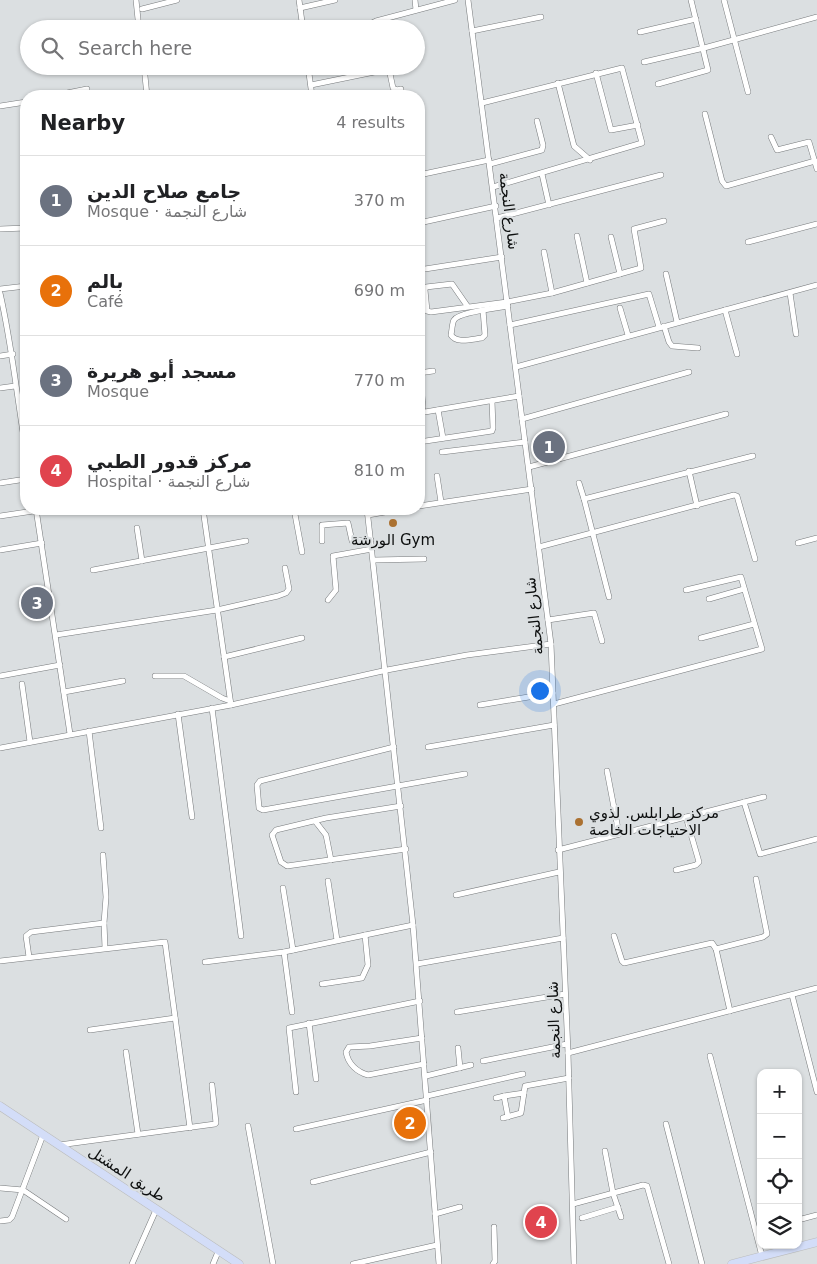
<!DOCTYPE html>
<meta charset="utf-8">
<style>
:root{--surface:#fff;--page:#f6f6f6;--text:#202124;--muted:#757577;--line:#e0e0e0;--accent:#0b8043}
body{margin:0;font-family:"DejaVu Sans","Noto Sans Arabic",sans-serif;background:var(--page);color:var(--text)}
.controls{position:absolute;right:15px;bottom:15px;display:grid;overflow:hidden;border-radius:10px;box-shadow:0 1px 4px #0004}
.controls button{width:45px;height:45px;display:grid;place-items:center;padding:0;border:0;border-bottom:1px solid var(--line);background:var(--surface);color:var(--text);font:25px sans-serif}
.you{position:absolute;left:539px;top:690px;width:18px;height:18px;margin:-12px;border:4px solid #fff;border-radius:50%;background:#1a73e8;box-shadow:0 0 0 8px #1a73e833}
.badge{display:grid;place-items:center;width:32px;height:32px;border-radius:50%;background:var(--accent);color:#fff;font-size:16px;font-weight:700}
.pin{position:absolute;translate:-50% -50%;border:2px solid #fff;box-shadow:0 1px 5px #0006}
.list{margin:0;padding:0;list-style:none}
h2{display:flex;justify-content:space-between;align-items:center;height:65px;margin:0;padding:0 20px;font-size:21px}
h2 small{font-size:16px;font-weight:400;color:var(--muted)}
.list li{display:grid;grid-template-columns:32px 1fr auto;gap:15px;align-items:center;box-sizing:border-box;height:90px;padding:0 20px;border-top:1px solid var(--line)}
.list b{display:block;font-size:19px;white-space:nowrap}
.list p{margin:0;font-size:16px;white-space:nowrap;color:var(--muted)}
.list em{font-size:16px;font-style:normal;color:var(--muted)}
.icon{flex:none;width:28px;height:28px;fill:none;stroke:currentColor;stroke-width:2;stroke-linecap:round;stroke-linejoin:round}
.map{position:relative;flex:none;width:817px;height:1264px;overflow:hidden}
.search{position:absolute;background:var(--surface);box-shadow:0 1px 4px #0004;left:20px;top:20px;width:405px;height:55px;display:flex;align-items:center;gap:12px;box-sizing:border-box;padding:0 18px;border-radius:28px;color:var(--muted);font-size:19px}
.panel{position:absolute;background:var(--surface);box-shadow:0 1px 4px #0004;left:20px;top:90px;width:405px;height:425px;border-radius:20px}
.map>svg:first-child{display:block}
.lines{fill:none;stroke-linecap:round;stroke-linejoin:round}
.minor-casing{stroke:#777a7c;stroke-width:6}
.primary-casing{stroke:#bbbcbc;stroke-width:9}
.minor{stroke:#fff;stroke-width:5}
.primary{stroke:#d3ddf8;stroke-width:8}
.poi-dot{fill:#ab7131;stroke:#dbdfe1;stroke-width:2}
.labels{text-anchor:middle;stroke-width:4.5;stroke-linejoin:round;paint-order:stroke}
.street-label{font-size:15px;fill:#0d0f0f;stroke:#dbdfe1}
.poi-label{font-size:15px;fill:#0d0f0f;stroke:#dbdfe1}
</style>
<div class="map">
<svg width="817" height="1264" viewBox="0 0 817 1264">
<rect width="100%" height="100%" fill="#dbdfe1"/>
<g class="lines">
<!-- minor casing -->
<g class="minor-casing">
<g id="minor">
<path d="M136 0 139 29"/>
<path d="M299 0 303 29"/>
<path d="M415 0 416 10"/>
<path d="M468 0 551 644 568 1053 574 1264"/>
<path d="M724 0 748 92"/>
<path d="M300 8 335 0"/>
<path d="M142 9 177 0"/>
<path d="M370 29V24L376 21 455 0"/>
<path d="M472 31 541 17"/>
<path d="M640 32 696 19"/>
<path d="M644 62 704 48 817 17"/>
<path d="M144 66 147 96"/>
<path d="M308 66 312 96"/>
<path d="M596 73 611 130 638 125"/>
<path d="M558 83 574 146 590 160"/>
<path d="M658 84 708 70 691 0"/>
<path d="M311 85 389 69 393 88 397 90 401 89"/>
<path d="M52 96 87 89"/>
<path d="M303 96 312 94"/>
<path d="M482 103 622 68 642 143 493 187"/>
<path d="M0 106 26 102"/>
<path d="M705 114 722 181 726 186 815 161"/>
<path d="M771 137 777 150 809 142 817 169"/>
<path d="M490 164 542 150 543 145 537 121"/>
<path d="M542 174 549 205"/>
<path d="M419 175 489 160"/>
<path d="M497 218 661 175"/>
<path d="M419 223 496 206"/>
<path d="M0 229 26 228"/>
<path d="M577 236 587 283"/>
<path d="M611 237 620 274"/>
<path d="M748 242 817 224"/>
<path d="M544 252 552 293"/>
<path d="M425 269 502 257"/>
<path d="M666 274 677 322"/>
<path d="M0 289 26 286"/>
<path d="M0 293C12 345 17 398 26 451"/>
<path d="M790 293 796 334"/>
<path d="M468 307 452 284 426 287 425 290 427 311 431 312 507 302 552 293 641 268 634 229 664 221"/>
<path d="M620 308 628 335"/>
<path d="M483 310 485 335 482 338C472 339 457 344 451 335 452 331 452 323 454 320 459 312 498 308 508 306"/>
<path d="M725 310 737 354"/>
<path d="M510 325 649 294 659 327"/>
<path d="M664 326 669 342 672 346 698 348"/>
<path d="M0 356 13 354"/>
<path d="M516 367 817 285"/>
<path d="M419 373 433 371"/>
<path d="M420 373 423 407"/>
<path d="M0 388 15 386"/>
<path d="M438 410 443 438"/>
<path d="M419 413 519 396"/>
<path d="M522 419 689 372"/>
<path d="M419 442 492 431 493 428 492 401"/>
<path d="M442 452 525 442"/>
<path d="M419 454V458"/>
<path d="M529 467 726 414"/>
<path d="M689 471 697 506"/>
<path d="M437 476 441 502"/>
<path d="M0 483 26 479"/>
<path d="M579 483 584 499"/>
<path d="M419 506 532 489"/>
<path d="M36 509 70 734"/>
<path d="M203 509 231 705"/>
<path d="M294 509 302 552"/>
<path d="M367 509 413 925 439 1264"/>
<path d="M368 515 402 509"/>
<path d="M0 516 47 509"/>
<path d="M137 528 142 561"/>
<path d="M322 541V525L348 523 352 541 371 540"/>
<path d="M798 543 817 538"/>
<path d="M539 547 734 495 737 496 755 559"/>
<path d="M0 550 42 543"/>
<path d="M374 560 424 559"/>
<path d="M93 570 246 541"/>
<path d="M609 597 584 499 753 456"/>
<path d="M709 599 744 589"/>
<path d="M328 600 336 590 333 556 372 549"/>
<path d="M548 620 594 613 602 641"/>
<path d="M56 635 217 610 278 596 286 593 289 589 285 568"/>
<path d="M701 638 754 624"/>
<path d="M224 657 302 638"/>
<path d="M0 676 60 665"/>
<path d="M155 676H184L222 698 230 701"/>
<path d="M22 684 30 742"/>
<path d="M64 692 123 681"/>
<path d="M554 704 762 649 741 577 686 590"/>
<path d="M480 705 553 693"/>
<path d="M212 708 241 936"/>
<path d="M178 714 192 817"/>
<path d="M89 731 101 828"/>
<path d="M394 747 260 781 257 785 259 808 263 810 465 774"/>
<path d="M428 747 554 725"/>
<path d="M0 748 231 705 387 670 467 655 551 644"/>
<path d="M607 771 619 834"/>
<path d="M744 802 760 854 817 839"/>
<path d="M401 806 326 818 276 830 272 835 281 862 287 866 406 849"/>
<path d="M315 821 326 835 331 860"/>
<path d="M558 850 764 797"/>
<path d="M103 855 106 897 104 923 105 948"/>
<path d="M676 870 696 865 699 862 686 817"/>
<path d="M328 881 337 940"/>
<path d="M283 888 293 950"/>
<path d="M456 895 559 872"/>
<path d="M614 936 622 961 624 963 712 943 716 949 730 1011"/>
<path d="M716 949 763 937 767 934 756 879"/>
<path d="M284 952 292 1012"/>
<path d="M29 957 26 936 31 932 104 923"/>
<path d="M0 961 165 942 190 1128"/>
<path d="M205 962 284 952 413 925"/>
<path d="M417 964 563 938"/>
<path d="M322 984 362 978 368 965 365 935"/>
<path d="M792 995 817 1092"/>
<path d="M457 1012 565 994"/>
<path d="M309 1023 316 1079"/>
<path d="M90 1030 175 1018"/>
<path d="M422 1038 370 1046 349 1047 346 1052C348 1064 357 1072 368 1075L424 1064"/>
<path d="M458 1048 460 1068"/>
<path d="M126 1052 138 1134"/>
<path d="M568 1053 817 988"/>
<path d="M710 1056 762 1256"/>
<path d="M483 1061 567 1044"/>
<path d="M426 1076 471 1065"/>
<path d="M296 1092 289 1028 420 1001"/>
<path d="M427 1096 523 1074"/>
<path d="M504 1096 524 1093"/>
<path d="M496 1098 504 1096 508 1117"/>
<path d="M503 1118 521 1113 525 1086 569 1078"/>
<path d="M666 1124 702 1264"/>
<path d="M248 1126 273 1264"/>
<path d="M296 1129 427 1100"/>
<path d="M59 1145 215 1124 216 1123 212 1085"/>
<path d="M605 1151 613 1193 621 1217"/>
<path d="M313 1182 431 1152"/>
<path d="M0 1188 23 1190 66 1219"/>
<path d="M573 1204 643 1185 647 1186 669 1264"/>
<path d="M435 1214 460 1207"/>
<path d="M582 1218 618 1207"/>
<path d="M798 1220 817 1215"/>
<path d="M0 1221 9 1220 12 1217 43 1135"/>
<path d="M132 1264 156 1210"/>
<path d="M213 1264 218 1252"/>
<path d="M353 1264 437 1245"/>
<path d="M493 1264 495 1261 494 1227"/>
</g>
</g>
<!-- primary casing -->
<g class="primary-casing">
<g id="primary">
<path d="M0 1106 239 1264"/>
<path d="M732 1264 817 1242"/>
</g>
</g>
<!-- minor -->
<use href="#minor" class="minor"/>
<!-- primary -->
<use href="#primary" class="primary"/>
</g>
<!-- markers -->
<g class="poi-dot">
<circle cx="393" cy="523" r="5"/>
<circle cx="579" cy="822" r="5"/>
</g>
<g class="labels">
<!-- street labels -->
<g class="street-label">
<text transform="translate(509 211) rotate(83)" y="5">شارع النجمة</text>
<text transform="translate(534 616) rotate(-96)" y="5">شارع النجمة</text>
<text transform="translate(554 1020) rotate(-92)" y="5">شارع النجمة</text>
<text transform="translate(127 1174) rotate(33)" y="5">طريق المشتل</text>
</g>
<!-- poi labels -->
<g class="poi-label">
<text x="393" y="545">الورشة Gym</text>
<text x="589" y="818" text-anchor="start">مركز طرابلس. لذوي<tspan x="589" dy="17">الاحتياجات الخاصة</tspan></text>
</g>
</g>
</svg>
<div class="controls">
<button>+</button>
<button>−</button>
<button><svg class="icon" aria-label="locate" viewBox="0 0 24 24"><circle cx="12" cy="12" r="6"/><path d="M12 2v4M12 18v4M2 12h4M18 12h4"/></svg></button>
<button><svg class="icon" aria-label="layers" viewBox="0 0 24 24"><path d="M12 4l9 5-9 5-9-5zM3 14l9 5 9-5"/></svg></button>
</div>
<div class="you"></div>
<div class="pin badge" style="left:549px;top:447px;background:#6b7280">1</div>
<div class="pin badge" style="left:410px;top:1123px;background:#e8710a">2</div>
<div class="pin badge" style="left:37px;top:603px;background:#6b7280">3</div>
<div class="pin badge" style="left:541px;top:1222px;background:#e0444e">4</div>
<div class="search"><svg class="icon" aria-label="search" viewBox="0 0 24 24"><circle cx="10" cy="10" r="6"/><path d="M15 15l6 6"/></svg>Search here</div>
<section class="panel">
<h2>Nearby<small>4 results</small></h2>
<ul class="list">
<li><span class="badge" style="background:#6b7280">1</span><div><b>جامع صلاح الدين</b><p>Mosque · شارع النجمة</p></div><em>370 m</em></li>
<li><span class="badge" style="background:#e8710a">2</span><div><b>بالم</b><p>Café</p></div><em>690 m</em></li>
<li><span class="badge" style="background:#6b7280">3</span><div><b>مسجد أبو هريرة</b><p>Mosque</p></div><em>770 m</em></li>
<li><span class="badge" style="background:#e0444e">4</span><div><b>مركز قدور الطبي</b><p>Hospital · شارع النجمة</p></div><em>810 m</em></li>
</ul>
</section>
</div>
